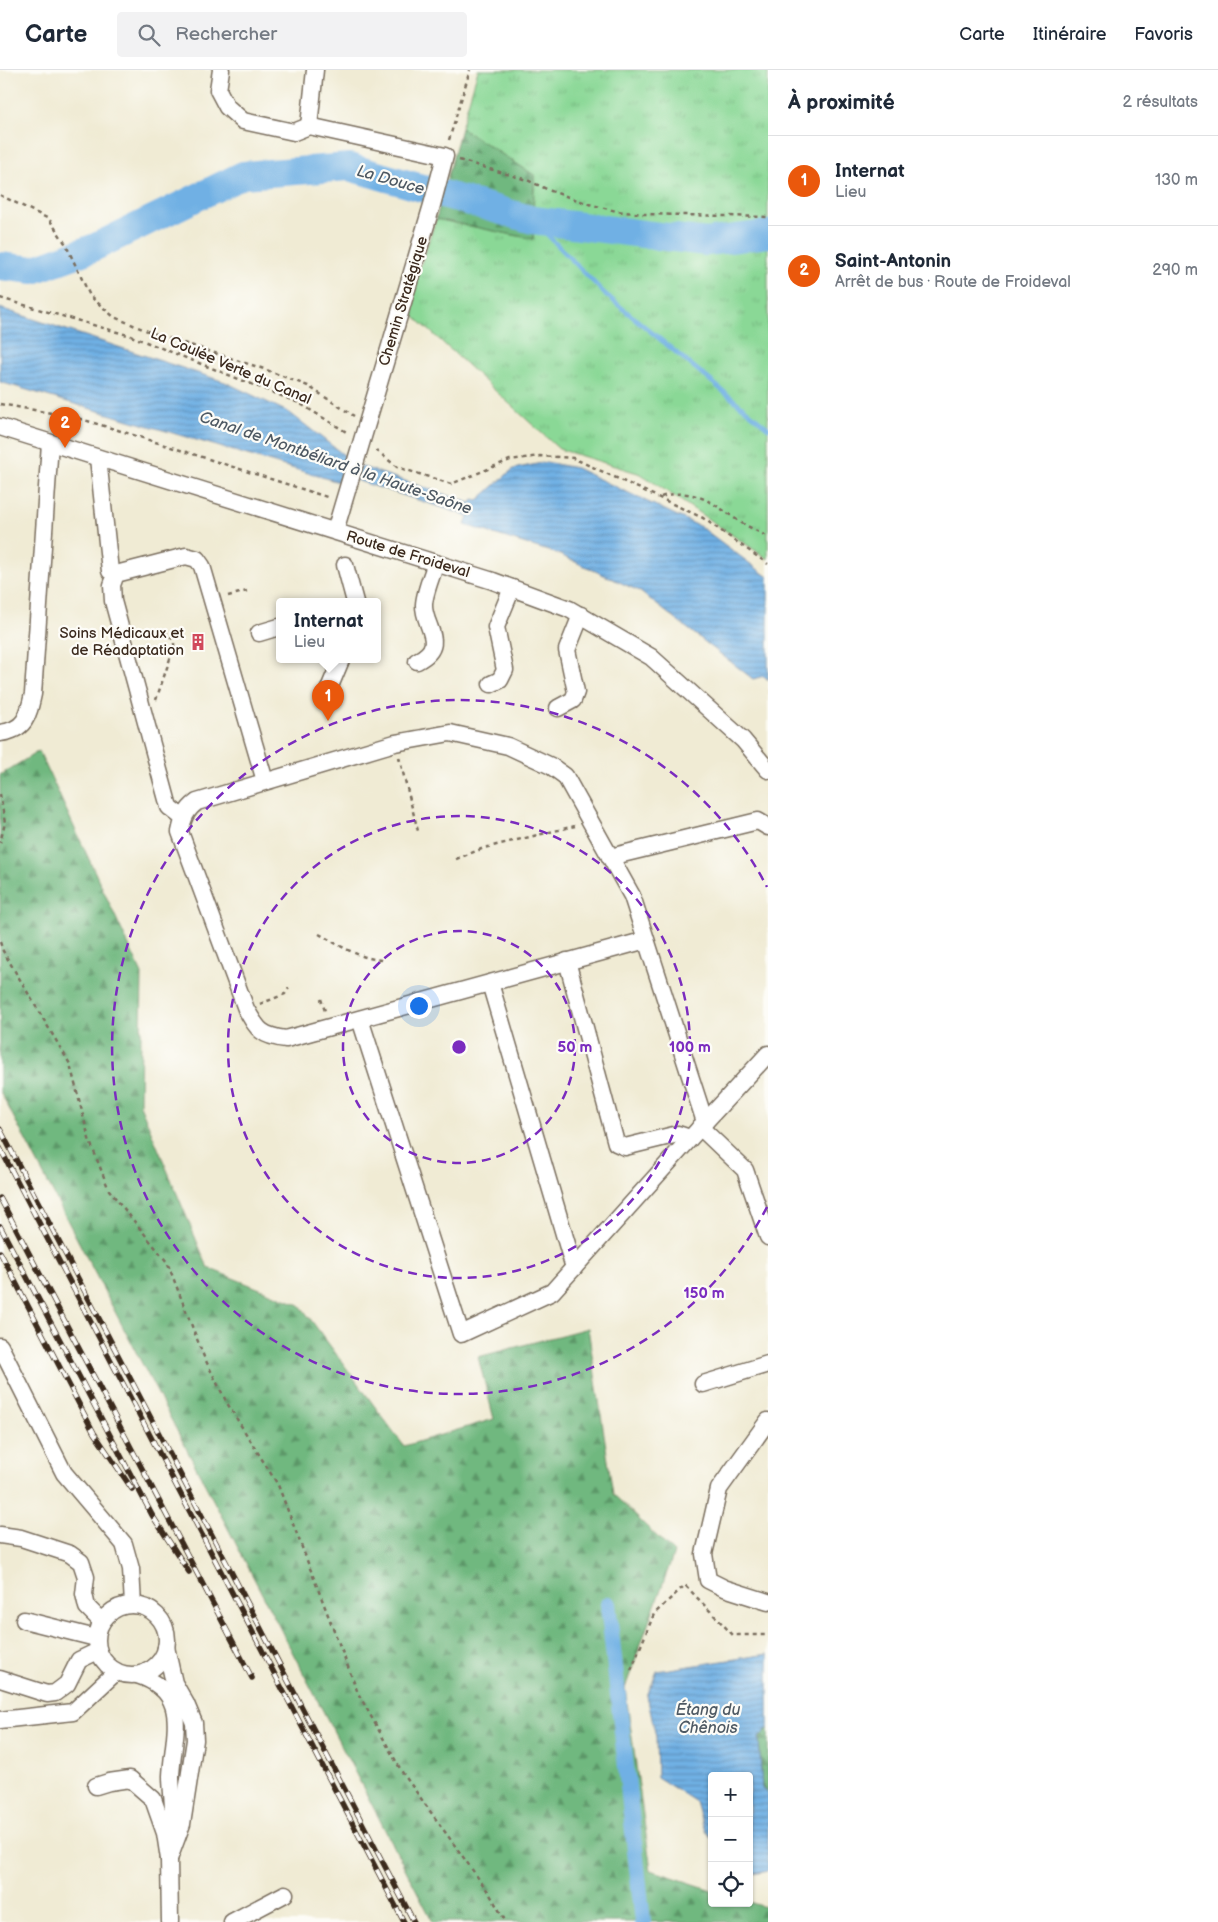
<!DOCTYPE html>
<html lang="fr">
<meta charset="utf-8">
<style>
:root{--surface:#fff;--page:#f2f2f3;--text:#1f2937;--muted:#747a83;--line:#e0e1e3;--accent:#ea580c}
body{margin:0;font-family:"Balsamiq Sans",sans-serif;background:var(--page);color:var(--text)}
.controls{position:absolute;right:15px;bottom:15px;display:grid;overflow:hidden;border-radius:5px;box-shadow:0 1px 4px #0004}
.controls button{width:45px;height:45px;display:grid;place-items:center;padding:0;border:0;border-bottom:1px solid var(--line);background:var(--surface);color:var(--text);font:25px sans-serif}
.you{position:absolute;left:418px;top:935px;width:18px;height:18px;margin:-12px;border:4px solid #fff;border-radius:50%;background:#1a73e8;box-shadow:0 0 0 8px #1a73e833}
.badge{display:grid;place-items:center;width:32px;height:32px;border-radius:50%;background:var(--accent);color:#fff;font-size:16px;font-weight:700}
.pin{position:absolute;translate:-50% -41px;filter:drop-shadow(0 1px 2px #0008)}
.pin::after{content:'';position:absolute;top:26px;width:18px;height:15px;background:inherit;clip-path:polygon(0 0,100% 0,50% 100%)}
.popup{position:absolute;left:276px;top:528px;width:105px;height:65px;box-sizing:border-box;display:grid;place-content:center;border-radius:5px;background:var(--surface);filter:drop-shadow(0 1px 4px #0005);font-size:16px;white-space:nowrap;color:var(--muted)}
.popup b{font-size:19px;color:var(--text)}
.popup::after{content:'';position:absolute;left:50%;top:100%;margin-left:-10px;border:10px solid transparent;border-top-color:var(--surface)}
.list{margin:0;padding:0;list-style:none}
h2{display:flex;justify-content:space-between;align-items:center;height:65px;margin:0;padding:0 20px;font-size:21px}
h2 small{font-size:16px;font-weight:400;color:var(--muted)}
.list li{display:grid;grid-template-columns:32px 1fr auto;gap:15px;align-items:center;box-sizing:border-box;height:90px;padding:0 20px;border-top:1px solid var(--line)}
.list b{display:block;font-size:19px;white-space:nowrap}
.list p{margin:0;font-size:16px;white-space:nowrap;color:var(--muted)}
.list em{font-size:16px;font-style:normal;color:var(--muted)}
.icon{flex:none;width:28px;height:28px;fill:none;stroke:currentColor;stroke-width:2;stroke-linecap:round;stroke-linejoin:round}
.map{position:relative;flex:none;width:768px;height:1852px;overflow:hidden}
header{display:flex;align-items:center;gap:30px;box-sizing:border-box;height:70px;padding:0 25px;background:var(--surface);border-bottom:1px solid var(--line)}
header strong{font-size:24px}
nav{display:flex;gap:28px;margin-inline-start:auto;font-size:18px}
.search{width:350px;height:45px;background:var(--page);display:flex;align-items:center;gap:12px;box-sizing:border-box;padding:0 18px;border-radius:5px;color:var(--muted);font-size:19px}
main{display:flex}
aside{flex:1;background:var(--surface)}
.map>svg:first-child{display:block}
.grass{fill:url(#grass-tufts);stroke:#62815a}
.forest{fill:url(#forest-firs);stroke:#55714e}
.water{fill:url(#water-rules);stroke:#566d81}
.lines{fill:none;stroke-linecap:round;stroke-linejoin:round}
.stream{stroke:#70b0e4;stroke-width:4.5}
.canal{stroke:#70b0e4;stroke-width:16}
.river{stroke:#70b0e4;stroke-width:28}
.minor-casing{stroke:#7a6e5e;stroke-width:19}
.path{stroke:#7a6e5e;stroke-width:2.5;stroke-dasharray:4 4;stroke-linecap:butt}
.minor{stroke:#fff;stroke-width:16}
.rail-casing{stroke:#3b2a1e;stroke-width:5.5}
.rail{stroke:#fdfcf7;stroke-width:4;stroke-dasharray:11;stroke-linecap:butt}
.ring{fill:none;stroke:#7b2cbf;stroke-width:2.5;stroke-dasharray:9 6}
.labels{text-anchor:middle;stroke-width:4.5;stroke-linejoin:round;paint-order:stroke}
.street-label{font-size:15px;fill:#3b2a1e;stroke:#fdfcf7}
.poi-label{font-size:15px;fill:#3b2a1e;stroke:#fdfcf7;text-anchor:end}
.water-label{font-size:16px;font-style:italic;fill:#4e5963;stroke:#fdfcf7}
.centre{fill:#7b2cbf;stroke:#fdfcf7;stroke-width:2.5}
.ring-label{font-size:15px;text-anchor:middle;font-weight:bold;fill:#7b2cbf;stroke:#fdfcf7;stroke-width:4.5;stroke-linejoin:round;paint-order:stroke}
</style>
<header>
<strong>Carte</strong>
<div class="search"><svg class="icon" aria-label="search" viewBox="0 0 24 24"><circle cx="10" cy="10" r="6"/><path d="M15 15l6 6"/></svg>Rechercher</div>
<nav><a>Carte</a><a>Itinéraire</a><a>Favoris</a></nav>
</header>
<main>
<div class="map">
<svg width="768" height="1852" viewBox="0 0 768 1852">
<defs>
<pattern id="grass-tufts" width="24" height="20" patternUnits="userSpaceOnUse" patternTransform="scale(1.25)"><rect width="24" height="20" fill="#8ad896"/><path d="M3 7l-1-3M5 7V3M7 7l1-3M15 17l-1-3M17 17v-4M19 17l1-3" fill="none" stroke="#78ba81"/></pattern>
<pattern id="forest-firs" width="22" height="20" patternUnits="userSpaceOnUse" patternTransform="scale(1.25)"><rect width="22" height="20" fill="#6fb87f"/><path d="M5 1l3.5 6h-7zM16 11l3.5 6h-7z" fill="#5c9667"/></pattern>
<pattern id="water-rules" width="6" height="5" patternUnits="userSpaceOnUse" patternTransform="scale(1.25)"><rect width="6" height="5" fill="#70b0e4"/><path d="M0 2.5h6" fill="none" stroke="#5d8fb8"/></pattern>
</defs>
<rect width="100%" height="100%" fill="#fdfcf7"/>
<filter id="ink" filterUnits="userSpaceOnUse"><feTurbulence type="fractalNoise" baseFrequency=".02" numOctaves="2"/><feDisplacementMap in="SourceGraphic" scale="10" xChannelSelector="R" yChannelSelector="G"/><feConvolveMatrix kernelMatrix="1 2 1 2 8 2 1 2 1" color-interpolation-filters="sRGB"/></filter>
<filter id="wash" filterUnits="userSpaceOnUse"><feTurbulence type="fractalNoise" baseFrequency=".0096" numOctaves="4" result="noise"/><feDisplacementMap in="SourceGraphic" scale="20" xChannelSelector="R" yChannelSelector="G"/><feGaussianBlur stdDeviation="1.12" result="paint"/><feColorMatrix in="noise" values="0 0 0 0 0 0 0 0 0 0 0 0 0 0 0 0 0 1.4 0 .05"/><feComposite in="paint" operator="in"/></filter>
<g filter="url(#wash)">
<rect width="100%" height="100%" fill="#f0ebd4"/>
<!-- grass -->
<path class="grass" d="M478 0H768V489L641 404 559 379 406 239 436 149 533 169 534 105 461 58Z"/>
<!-- forest -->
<g class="forest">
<path d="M461 58 534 105 533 169 436 149Z"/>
<path d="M39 681 142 904 140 1035 208 1198 300 1235 404 1376 494 1349 478 1287 588 1258 613 1424 674 1483 625 1618 651 1800 712 1820V1833H749V1832L768 1838V1852H433L0 1021V705Z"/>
<path d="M768 1658V1723L762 1719 759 1668Z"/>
</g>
<!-- water -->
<g class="water">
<path d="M0 238 225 312 290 343 349 389 351 393 471 433 473 429 478 430 513 399 546 392 576 398 701 457 768 507V610L764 606 753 609 639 521 558 484 465 455 468 446 346 407 342 413 0 312Z"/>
<path d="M768 1584V1658L759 1668 762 1719 768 1723V1801L754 1804 749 1803V1706H712V1769L703 1756 696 1732 657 1707 656 1667 647 1626 657 1601Z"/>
</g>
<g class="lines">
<!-- stream -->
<path class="stream" d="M533 150 605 224 768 358"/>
<!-- canal -->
<path class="canal" d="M608 1534 643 1852"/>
<!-- river -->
<path class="river" d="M0 196 33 200 93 178 243 105 349 97 533 150 706 172 768 164"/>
</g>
</g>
<g filter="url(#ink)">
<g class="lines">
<!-- minor casing -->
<g class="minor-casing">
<g id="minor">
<path d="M221 0 218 20 227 37 243 51 294 62 309 56 445 86 432 135 335 461"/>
<path d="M309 56 315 0"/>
<path d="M0 357 493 511 569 539 651 587 743 670 768 700"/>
<path d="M98 388 110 501 116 504"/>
<path d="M345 495 355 532"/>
<path d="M259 563 279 557"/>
<path d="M417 591C449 575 423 556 424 535 424 524 432 505 436 493"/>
<path d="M491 614 500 610 505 600 496 557 512 518"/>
<path d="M328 621 341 590"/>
<path d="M558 638 573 630 576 622 567 580 581 545"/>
<path d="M0 663C25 660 28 647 33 624L50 373"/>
<path d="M183 748 169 737 113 531 112 515 116 504 186 486 197 489 202 496 265 711"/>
<path d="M610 787 758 751 768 757"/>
<path d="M646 870 286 969C261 966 258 960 246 939L180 762C183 748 186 740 197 732L395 673 450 663 508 676 551 696 565 706 632 826 705 1052"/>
<path d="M567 891 616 1073 625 1077 678 1064 690 1068"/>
<path d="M490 913 574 1198"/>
<path d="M360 949 461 1264 552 1222 705 1052 768 984"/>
<path d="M700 1057 745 1100 768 1167"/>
<path d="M0 1276 64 1403 124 1474 131 1499 133 1535"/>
<path d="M703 1314 768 1294"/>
<path d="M768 1351 719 1419 704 1484 708 1510 724 1518 768 1532"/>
<path d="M0 1465 21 1468 70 1484 81 1492 86 1507 84 1524 87 1537 101 1551"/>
<circle cx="132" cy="1570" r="35"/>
<path d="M24 1550 96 1568"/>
<path d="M166 1577 174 1613 186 1634 194 1653 195 1670 182 1754 169 1789"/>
<path d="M137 1605C192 1623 173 1663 171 1706 171 1717 173 1729 173 1741 172 1752 170 1764 169 1775"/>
<path d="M0 1609 47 1624 55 1623 67 1614 79 1590 98 1581"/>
<path d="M0 1650 73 1642 116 1602"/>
<path d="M96 1716 109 1712 130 1709 153 1729 165 1763 169 1789 170 1852"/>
<path d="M232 1852 285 1824"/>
</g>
</g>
<!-- path -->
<g class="path">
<path d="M449 70 470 0"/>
<path d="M459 90 527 110 551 121 589 134 616 141 643 144 768 147"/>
<path d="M0 125 49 149 65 173 90 226 114 247 150 262 264 299 308 316 354 346"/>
<path d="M0 228 131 266 299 333 348 363"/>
<path d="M0 334 74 347 121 361 330 428"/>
<path d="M376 380 397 397 451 414 510 390 540 386 573 388 703 448 768 494"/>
<path d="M661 427C694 416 714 434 740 452 749 457 759 462 768 467"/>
<path d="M228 526 247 521"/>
<path d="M156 630 174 577V571L163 559"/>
<path d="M399 687 418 761"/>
<path d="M0 724 5 753 0 773"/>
<path d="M456 789 484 778 575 756"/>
<path d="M319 864C339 875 361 890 385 890"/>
<path d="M0 872 3 881 70 994 89 1069 109 1120 167 1192 204 1287 227 1333 278 1415 358 1623 402 1702 489 1823 506 1852"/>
<path d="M321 929 325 941"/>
<path d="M260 934 285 924 289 918"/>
<path d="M631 1600 654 1544 685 1515 733 1565H768"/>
</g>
<!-- minor -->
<use href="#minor" class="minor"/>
<!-- rail casing -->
<g class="rail-casing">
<g id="rail">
<path d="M0 1059 414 1852"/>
<path d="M0 1078 404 1852"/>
<path d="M0 1128 252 1608"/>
<path d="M0 1156 152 1445 189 1502"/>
<path d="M0 1182 94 1363 132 1419"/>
</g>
</g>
<!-- rail -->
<use href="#rail" class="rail"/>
</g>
</g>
<!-- distance rings -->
<g class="ring">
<circle cx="459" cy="977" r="116"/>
<circle cx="459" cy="977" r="231"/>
<path d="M767 1137A347 347 0 1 1 767 817"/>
</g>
<!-- icons -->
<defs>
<g id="building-bare" transform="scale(1.35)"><path d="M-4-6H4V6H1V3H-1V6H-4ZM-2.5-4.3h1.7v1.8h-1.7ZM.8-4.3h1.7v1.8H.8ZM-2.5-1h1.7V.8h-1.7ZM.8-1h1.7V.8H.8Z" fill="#d1495b" stroke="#fdfcf7" stroke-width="2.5" paint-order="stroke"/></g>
</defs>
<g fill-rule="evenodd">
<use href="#building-bare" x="198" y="572"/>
</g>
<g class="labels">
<!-- street labels -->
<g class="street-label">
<text transform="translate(403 231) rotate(-73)" y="5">Chemin Stratégique</text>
<text transform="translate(231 296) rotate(23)" y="5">La Coulée Verte du Canal</text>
<text transform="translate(408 484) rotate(17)" y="5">Route de Froideval</text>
</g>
<!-- poi labels -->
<g class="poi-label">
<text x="184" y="568">Soins Médicaux et<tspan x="184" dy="17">de Réadaptation</tspan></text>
</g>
<!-- water labels -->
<g class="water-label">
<text transform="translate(391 109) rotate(16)" y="6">La Douce</text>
<text transform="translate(336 392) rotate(19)" y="6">Canal de Montbéliard à la Haute-Saône</text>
<text x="708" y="1645">Étang du<tspan x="708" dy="18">Chênois</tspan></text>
</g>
</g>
<circle cx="459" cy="977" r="8" class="centre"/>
<g class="ring-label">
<text x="575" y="982">50 m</text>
<text x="690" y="982">100 m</text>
<text x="704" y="1228">150 m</text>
</g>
</svg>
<div class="controls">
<button>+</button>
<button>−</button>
<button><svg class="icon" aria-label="locate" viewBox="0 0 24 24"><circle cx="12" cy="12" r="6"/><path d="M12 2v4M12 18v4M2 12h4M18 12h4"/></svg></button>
</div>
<div class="you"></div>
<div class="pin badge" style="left:328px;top:651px">1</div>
<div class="popup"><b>Internat</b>Lieu</div>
<div class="pin badge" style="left:65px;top:378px">2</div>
</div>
<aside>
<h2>À proximité<small>2 résultats</small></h2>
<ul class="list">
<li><span class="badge">1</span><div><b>Internat</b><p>Lieu</p></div><em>130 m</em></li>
<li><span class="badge">2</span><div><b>Saint-Antonin</b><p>Arrêt de bus · Route de Froideval</p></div><em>290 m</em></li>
</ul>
</aside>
</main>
